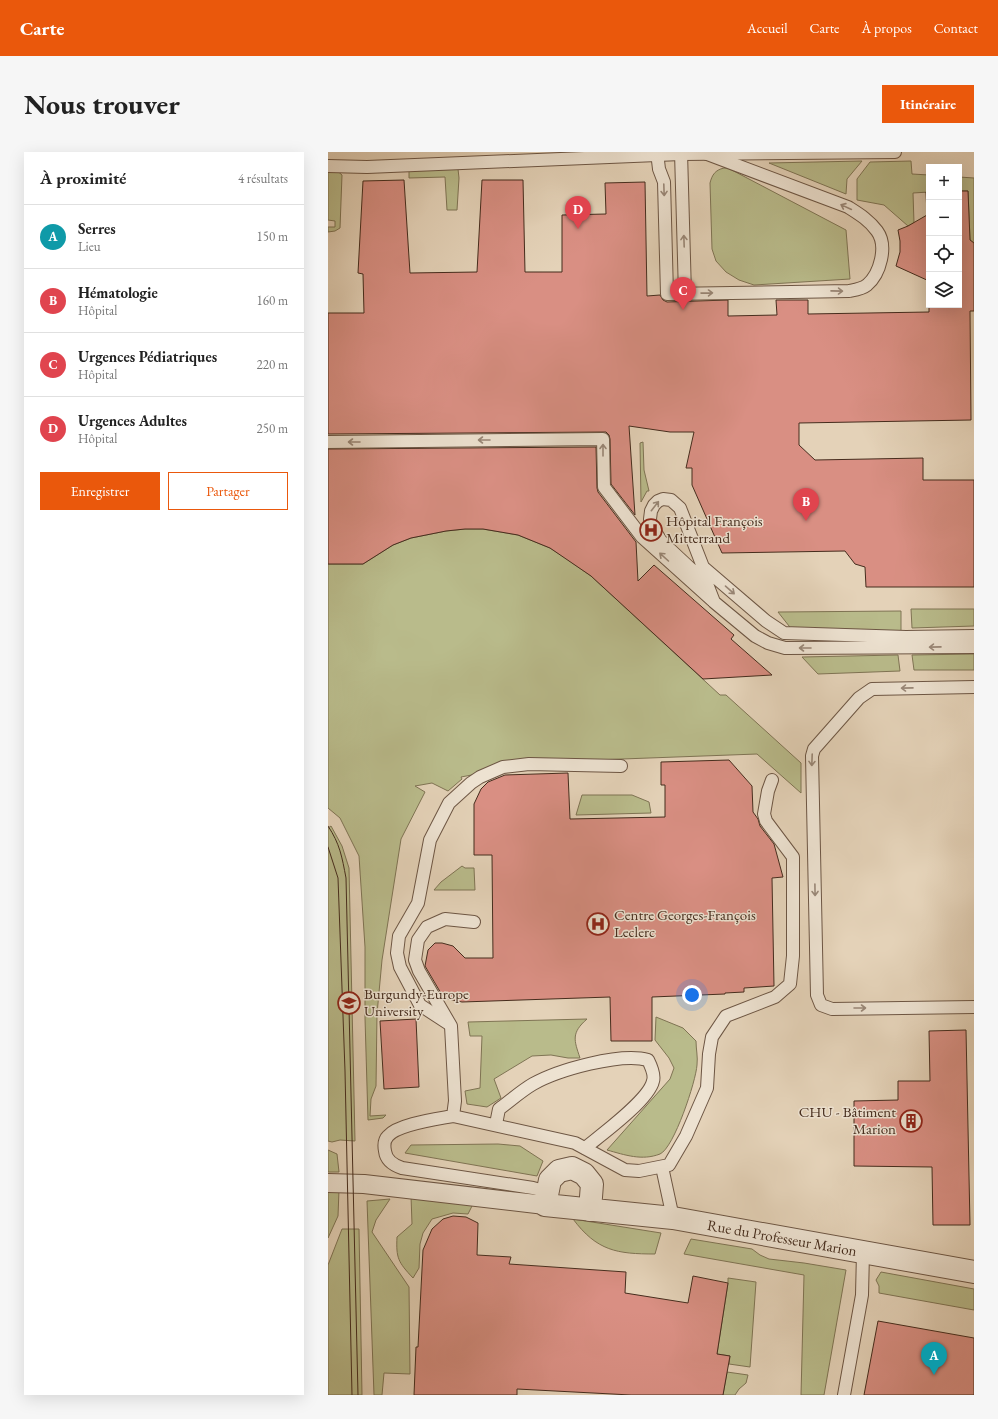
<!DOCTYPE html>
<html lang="fr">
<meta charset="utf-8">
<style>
:root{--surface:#fff;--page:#f6f6f6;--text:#222;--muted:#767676;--line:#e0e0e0;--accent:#ea580c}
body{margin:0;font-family:"EB Garamond",serif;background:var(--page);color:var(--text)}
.controls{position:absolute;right:12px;top:12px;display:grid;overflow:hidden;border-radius:0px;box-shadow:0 4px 16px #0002}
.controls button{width:36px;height:36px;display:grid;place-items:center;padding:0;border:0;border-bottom:1px solid var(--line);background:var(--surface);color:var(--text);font:20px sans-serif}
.you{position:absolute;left:364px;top:843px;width:14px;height:14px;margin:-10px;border:3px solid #fff;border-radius:50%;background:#1a73e8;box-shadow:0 0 0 6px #1a73e833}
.badge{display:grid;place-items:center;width:26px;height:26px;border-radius:50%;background:var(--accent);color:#fff;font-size:13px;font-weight:700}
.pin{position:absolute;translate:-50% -33px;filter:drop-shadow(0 1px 2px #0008)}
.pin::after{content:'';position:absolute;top:21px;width:14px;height:12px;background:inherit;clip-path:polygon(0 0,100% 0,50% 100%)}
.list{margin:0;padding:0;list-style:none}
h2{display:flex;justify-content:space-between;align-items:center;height:52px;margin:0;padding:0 16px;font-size:17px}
h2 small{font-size:13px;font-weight:400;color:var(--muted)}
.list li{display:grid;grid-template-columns:26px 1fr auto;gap:12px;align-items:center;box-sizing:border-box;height:64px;padding:0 16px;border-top:1px solid var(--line)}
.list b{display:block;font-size:15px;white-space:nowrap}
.list p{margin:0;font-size:13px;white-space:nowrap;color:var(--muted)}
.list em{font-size:13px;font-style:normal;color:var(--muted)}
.actions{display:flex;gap:8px;padding:12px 16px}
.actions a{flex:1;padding:9px 0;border:1px solid var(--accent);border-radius:0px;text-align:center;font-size:14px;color:var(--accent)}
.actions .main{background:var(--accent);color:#fff}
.icon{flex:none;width:22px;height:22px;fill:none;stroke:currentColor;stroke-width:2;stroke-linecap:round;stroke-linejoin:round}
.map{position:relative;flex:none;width:646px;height:1243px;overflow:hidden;border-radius:0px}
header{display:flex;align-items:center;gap:24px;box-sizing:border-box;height:56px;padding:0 20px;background:var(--accent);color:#fff}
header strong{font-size:19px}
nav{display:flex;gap:22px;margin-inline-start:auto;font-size:14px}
.intro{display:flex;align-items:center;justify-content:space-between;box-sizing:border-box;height:96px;padding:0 24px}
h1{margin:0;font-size:28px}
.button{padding:10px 18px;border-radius:0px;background:var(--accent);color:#fff;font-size:14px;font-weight:700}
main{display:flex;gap:24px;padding:0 24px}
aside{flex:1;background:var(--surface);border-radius:0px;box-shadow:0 4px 16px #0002}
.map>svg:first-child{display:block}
.green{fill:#b9bb8b;stroke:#7f7454}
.building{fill:#d98f83;stroke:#452c1d}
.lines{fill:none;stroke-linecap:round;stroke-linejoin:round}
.service-casing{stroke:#6d5644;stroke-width:14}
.pedestrian-casing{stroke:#6d5644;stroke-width:20}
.minor-casing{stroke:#6d5644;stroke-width:24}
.service{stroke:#ede2d1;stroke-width:12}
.pedestrian{stroke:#ede2d1;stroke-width:18}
.minor{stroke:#ede2d1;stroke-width:22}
.tram{stroke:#452c1d;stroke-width:1}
.oneway{stroke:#998777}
.labels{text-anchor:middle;stroke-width:3;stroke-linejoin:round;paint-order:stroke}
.poi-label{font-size:15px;fill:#452c1d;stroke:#ede2d1;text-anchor:start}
.street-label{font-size:15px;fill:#452c1d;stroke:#ede2d1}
</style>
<header>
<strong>Carte</strong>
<nav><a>Accueil</a><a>Carte</a><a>À propos</a><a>Contact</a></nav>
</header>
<div class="intro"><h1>Nous trouver</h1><a class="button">Itinéraire</a></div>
<main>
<aside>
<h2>À proximité<small>4 résultats</small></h2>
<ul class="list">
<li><span class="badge" style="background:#0f9aa8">A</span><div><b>Serres</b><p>Lieu</p></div><em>150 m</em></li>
<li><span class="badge" style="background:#e0444e">B</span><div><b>Hématologie</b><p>Hôpital</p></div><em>160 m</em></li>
<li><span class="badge" style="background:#e0444e">C</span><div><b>Urgences Pédiatriques</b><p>Hôpital</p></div><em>220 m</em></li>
<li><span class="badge" style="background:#e0444e">D</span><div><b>Urgences Adultes</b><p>Hôpital</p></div><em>250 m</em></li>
</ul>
<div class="actions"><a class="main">Enregistrer</a><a>Partager</a></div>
</aside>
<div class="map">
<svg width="646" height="1243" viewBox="0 0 646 1243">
<rect width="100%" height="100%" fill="#e4d2b8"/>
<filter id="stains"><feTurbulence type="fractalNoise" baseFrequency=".005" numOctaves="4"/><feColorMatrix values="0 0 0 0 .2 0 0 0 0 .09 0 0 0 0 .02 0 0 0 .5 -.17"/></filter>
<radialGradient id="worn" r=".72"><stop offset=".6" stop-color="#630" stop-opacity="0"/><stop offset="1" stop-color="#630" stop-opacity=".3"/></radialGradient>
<!-- green -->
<g class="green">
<path d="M534 9 519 27 518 42 441 11Z"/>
<path d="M583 9 584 22 601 23V40L585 41 586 71 580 74 556 53 529 48V27L542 10Z"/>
<path d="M0 16H6L14 23 12 76 7 79 0 80V75H7V69L0 68Z"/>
<path d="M81 16 130 17 131 26 129 58H119L117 25 81 26Z"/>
<path d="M396 16H400L518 78 522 127 426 133 411 128 398 120 388 109 384 97 382 31C384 23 387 18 396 16Z"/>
<path d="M631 25 646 26V91L642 88 640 39H631Z"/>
<path d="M315 290 316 318 321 339H319L313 350 312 291Z"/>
<path d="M137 377H155L190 383 222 396 236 405 263 424 392 543H398L473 611V641L429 602 213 610 133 625 134 627 120 639 104 631 87 634 97 640 73 687 54 808 49 862 48 934 43 947 42 964 58 963 55 966 40 968 37 866V795L31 704 12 666 0 656V412H35L65 393 83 386 118 379Z"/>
<path d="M583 457H646V474L584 476Z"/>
<path d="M573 459V479L481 481 465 479 450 460Z"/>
<path d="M646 502V518H586L584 503Z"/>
<path d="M570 503 572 519 490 522 474 505Z"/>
<path d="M254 643H304L321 650 323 661 248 663Z"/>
<path d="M3 674 14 694 21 716 27 989 12 988 4 990 0 989V676Z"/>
<path d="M134 714 137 716H146L147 738H106L113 730Z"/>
<path d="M328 865 355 876 368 889C368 897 370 905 369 913 368 929 346 996 332 1002 314 1009 297 1003 279 998L342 927 346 916 341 906 327 888Z"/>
<path d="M259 867C243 881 246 888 252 906H240L223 903 204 904 166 927 173 946 159 955 139 952 137 939 152 936 154 884H142L140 870Z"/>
<path d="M170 992 192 994 215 1009 209 1024 77 1001 83 993Z"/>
<path d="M0 998 9 1002 11 1020H0Z"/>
<path d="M0 1038H11L10 1064 0 1086Z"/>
<path d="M83 1044 146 1050 140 1062 125 1061 104 1067 95 1081 92 1092 91 1116 85 1126C70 1110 68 1106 69 1085L84 1072Z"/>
<path d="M62 1047 48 1068 44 1080 81 1135 82 1222 56 1221 54 1243H46L39 1049Z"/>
<path d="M245 1067 333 1081 327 1102C289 1102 269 1099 245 1067Z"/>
<path d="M14 1077H31L34 1243H0V1113Z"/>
<path d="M363 1087 424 1097 432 1103 441 1107 476 1111 518 1118 496 1243H473L476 1123 356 1102Z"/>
<path d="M553 1120 646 1137V1158L551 1141V1134L548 1128Z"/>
<path d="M400 1126 428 1130 422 1215 401 1212 402 1204 389 1202 400 1131Z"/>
<path d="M399 1220 420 1223 418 1231 411 1237 407 1243H395Z"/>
</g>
<!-- building -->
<g class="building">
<path d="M76 28 82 121 149 120 154 28H195L197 120H234V63L278 62 277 31 317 30 319 144 332 143 335 148 339 150 400 148V164L449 163 448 148H480V162L601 160V153H631V39H640L642 88 646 91V159H642L643 268 471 271V293L487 308 595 306V328H646V435H538L537 415 527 412 517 399 394 401 364 333V316H358L366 280H342L301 274 307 363 283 332 282 287 281 283 278 280 0 282V161H36L35 122 30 121 35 29Z"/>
<path d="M598 40H601V143V129L568 114 572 100V89L570 78 580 74 599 63Z"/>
<path d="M268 295 269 336 270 340 308 390 310 429 326 413 406 483 403 487 444 523 375 527 263 424 222 396 190 383 155 377H137L118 379 83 386 65 393 35 412H0V297Z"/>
<path d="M401 608 424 634 425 660 430 667 432 674 446 692 455 725 444 726 446 834 416 836V840L397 841V842L324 845V889H283L282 845 134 850 120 847 114 843 97 814 100 798 107 791H114L125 794 137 806H165L164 703H146V652L153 637 160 630 177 623 240 621 242 667 337 665V633H333V610Z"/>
<path d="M88 867 91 935 56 937 52 869Z"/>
<path d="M638 878 642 1073H605L604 1015 526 1014V949L570 948V929H602L601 879Z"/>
<path d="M125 1064 138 1065 150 1071 149 1103 183 1105 181 1112 298 1120 297 1141 360 1151 365 1124 400 1131 389 1202 402 1204 395 1243H303L189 1237V1243H86L88 1195H90L95 1098 104 1077 115 1067Z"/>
<path d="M550 1169 646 1186V1243H536Z"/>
</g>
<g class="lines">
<!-- service casing -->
<g class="service-casing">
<g id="service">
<path d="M329 0 331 17 336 30 339 142 521 139C526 138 534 137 539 133 552 122 560 94 549 79 541 68 531 62 520 55L379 2"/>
<path d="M353 0 357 142"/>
<path d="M0 14 39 15 353 2 567 0"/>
<path d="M0 290 275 287 276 335 314 385 384 448"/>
<path d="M646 484 578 485 456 481 438 469 375 415 352 356 343 348 335 347 330 349 326 353 323 359 322 367 323 373 333 389 379 432 386 450 427 484 440 491 457 496 646 495"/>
<path d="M646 535 544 537 531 546 486 597 484 604 489 843 493 853 504 857 646 855"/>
<path d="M146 770 117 767 99 775 90 788 87 808 91 819 123 874 127 949 125 964C109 967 70 972 60 984 56 988 56 994 57 999 58 1008 65 1013 74 1016L205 1036 220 1040"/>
<path d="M121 872 92 853 72 815 69 801 71 784 90 751 102 688 121 651 143 631 152 625 175 615 201 612 293 614"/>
<path d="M125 964 247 991 297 1018 311 1019 341 1013 358 984 379 936 381 902 384 885 398 864 447 845 462 832 465 804V705L438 669 436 662 440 639 444 628"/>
<path d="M168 972 171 957C182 949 193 939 205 932 230 918 293 900 320 908 323 914 327 923 325 929 321 948 273 983 257 996"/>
<path d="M334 1015 345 1066"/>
<path d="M516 1243 534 1143 535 1101"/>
</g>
</g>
<!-- pedestrian casing -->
<g class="pedestrian-casing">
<path id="pedestrian" d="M0 1031 36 1032 217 1053"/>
</g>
<!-- minor casing -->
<g class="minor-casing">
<path id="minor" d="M262 1058 264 1032 256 1022 244 1016 231 1019 222 1028 217 1053 345 1066 646 1120"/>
</g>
<!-- service -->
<use href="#service" class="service"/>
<!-- pedestrian -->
<use href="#pedestrian" class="pedestrian"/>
<!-- minor -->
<use href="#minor" class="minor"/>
<!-- tram -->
<g class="tram">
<path d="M0 674C12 692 14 705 18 726L30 1243"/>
<path d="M0 695 10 726 17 919 24 1243"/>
</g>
</g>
<!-- one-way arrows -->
<defs><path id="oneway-shaft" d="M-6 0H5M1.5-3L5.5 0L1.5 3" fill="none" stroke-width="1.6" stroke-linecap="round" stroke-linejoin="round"/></defs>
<g class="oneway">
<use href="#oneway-shaft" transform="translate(336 38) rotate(88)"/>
<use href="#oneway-shaft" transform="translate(518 55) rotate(-155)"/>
<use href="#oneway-shaft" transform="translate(356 89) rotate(-92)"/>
<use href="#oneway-shaft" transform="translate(509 139) rotate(1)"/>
<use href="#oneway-shaft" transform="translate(379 141) rotate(-1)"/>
<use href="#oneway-shaft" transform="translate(156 288) rotate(180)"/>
<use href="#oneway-shaft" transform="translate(26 290) rotate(180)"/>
<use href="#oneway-shaft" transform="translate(275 298) rotate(-90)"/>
<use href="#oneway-shaft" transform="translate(327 354) rotate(-52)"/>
<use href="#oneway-shaft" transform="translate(336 405) rotate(-138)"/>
<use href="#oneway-shaft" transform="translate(402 438) rotate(41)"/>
<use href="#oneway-shaft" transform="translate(607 495) rotate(179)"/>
<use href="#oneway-shaft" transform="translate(477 496) rotate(180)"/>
<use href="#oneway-shaft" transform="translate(579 536) rotate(179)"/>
<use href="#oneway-shaft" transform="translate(484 608) rotate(92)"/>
<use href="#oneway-shaft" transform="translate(487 738) rotate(89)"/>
<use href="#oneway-shaft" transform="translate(532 856)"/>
</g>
<!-- icons -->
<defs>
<g id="hospital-ring" transform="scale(1.15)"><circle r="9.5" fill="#ede2d1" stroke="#8f2418" stroke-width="1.5"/><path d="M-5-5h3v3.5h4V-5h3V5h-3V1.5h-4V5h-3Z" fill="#8f2418"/></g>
<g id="university-ring" transform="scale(1.15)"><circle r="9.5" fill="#ede2d1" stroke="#8f2418" stroke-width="1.5"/><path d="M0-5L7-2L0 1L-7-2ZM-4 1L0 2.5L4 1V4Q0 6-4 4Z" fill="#8f2418"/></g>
<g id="building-ring" transform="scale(1.15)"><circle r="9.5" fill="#ede2d1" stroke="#8f2418" stroke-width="1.5"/><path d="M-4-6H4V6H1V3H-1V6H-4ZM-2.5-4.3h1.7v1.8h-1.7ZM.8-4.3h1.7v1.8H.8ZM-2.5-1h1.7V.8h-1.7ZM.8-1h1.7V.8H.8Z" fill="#8f2418"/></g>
</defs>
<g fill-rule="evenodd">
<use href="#hospital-ring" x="323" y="378"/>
<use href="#hospital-ring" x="270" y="772"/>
<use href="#university-ring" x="21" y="851"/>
<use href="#building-ring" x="583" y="969"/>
</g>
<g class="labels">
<!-- poi labels -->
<g class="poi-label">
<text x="338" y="374">Hôpital François<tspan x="338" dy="17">Mitterrand</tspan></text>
<text x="286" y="768">Centre Georges-François<tspan x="286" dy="17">Leclerc</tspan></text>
<text x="36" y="847">Burgundy-Europe<tspan x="36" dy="17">University</tspan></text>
<text x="568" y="965" text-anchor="end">CHU - Bâtiment<tspan x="568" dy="17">Marion</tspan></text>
</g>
<!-- street labels -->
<g class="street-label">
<text transform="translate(454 1086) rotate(10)" y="5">Rue du Professeur Marion</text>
</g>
</g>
<rect width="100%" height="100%" filter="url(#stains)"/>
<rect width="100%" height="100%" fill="url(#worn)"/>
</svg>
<div class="controls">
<button>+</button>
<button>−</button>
<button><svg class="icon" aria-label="locate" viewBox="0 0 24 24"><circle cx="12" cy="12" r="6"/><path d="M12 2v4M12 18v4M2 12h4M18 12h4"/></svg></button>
<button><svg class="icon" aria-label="layers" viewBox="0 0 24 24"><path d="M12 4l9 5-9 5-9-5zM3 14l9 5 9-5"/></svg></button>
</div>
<div class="you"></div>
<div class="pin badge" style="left:606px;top:1223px;background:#0f9aa8">A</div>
<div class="pin badge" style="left:478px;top:369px;background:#e0444e">B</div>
<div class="pin badge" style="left:355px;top:158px;background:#e0444e">C</div>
<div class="pin badge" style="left:250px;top:77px;background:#e0444e">D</div>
</div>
</main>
